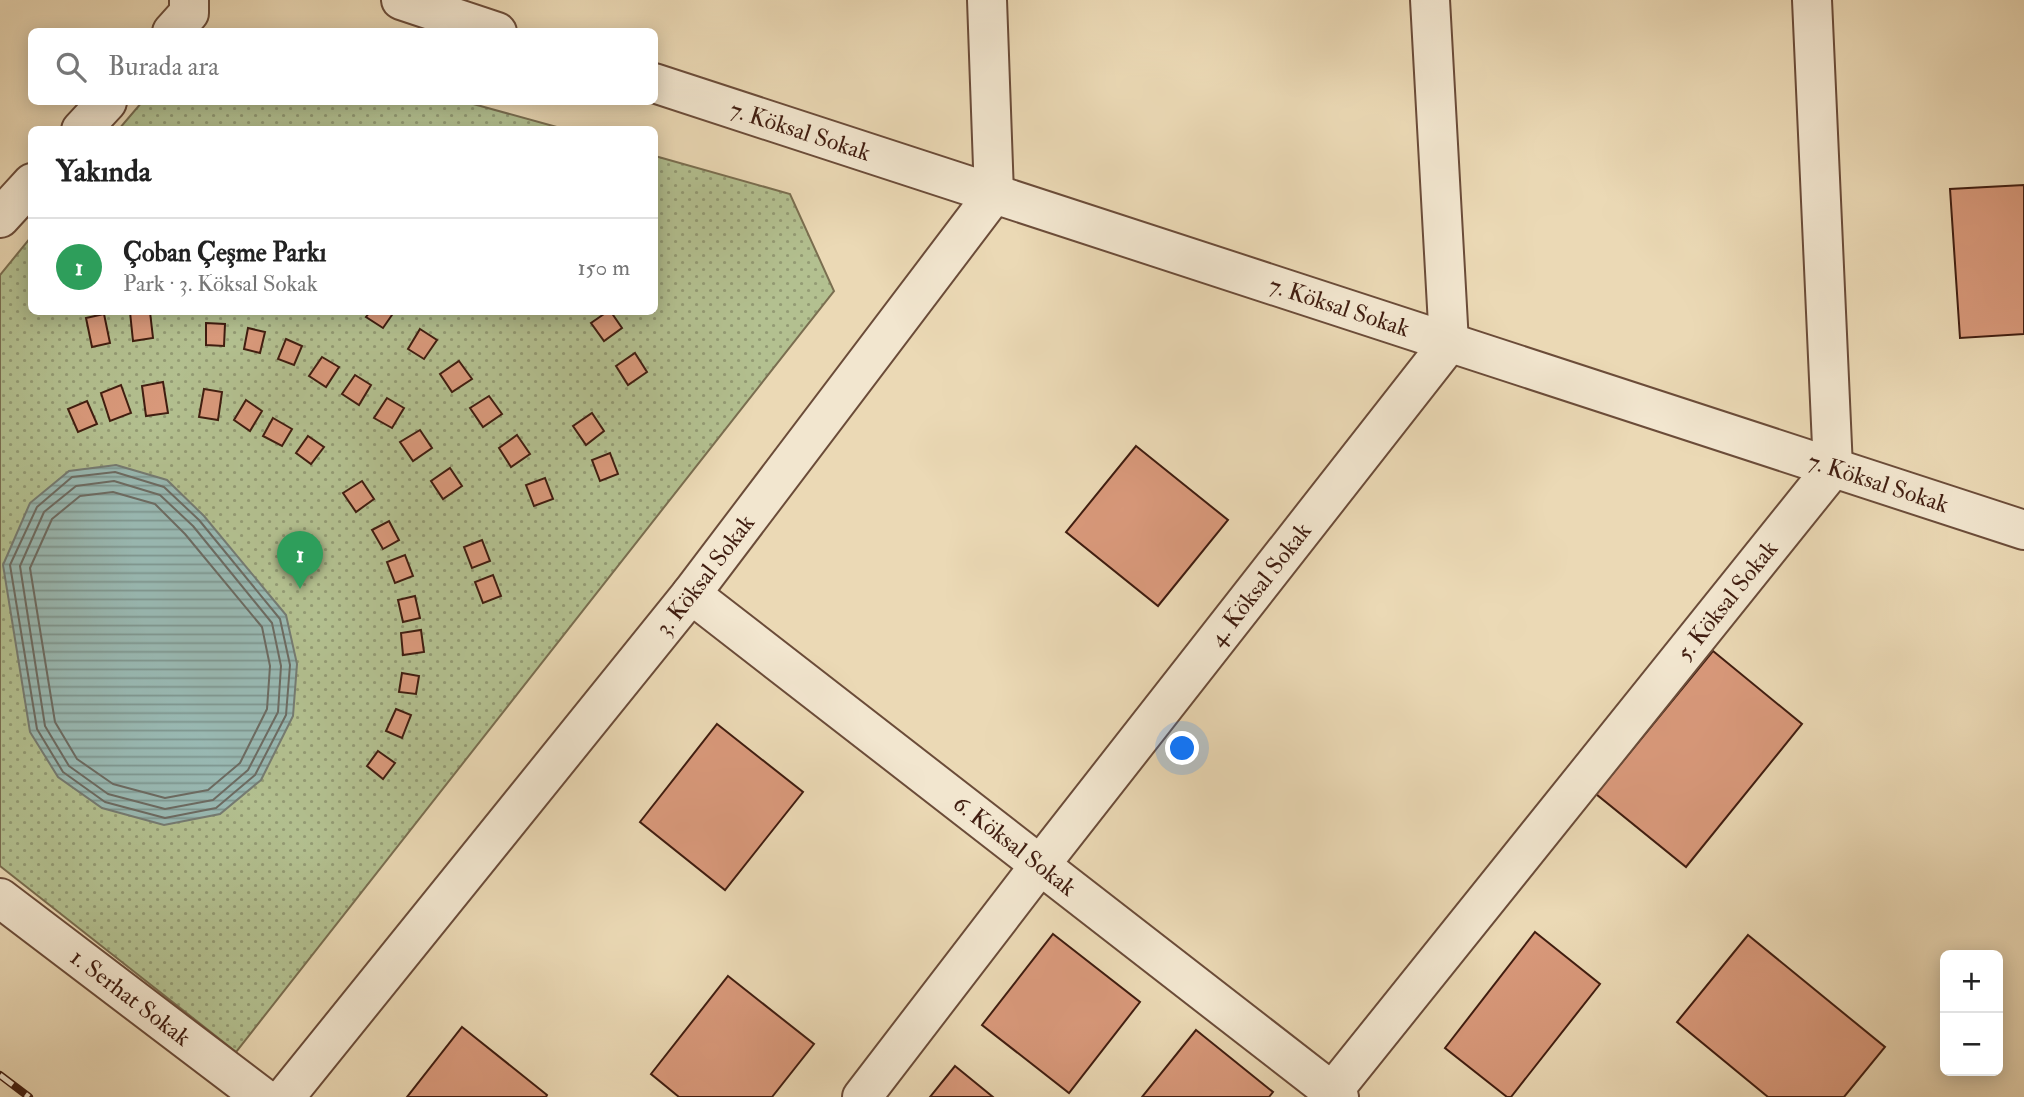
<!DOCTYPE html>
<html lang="tr">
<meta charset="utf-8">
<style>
:root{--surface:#fff;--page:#f2f2f2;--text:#222;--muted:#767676;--line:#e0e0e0;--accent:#2563eb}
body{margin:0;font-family:"IM FELL Double Pica",serif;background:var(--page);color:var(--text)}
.controls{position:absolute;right:21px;bottom:21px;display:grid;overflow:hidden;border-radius:10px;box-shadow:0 4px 18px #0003}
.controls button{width:63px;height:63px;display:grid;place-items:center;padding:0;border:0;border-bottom:2px solid var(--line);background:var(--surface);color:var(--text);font:35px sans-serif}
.you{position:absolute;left:1183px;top:749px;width:24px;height:24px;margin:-18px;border:5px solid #fff;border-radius:50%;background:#1a73e8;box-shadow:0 0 0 10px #1a73e833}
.badge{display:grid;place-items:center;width:46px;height:46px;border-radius:50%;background:var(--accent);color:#fff;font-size:23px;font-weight:700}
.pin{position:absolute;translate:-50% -58px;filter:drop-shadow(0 2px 4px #0008)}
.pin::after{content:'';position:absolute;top:37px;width:24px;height:21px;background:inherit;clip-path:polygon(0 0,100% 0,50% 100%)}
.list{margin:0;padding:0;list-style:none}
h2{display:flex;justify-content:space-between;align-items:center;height:91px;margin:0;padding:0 28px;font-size:30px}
h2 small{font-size:23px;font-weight:400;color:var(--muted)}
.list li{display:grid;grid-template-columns:46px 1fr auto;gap:21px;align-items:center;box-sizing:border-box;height:98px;padding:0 28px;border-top:2px solid var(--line)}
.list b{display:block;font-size:26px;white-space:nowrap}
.list p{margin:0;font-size:23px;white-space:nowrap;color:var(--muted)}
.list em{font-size:23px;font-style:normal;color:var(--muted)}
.icon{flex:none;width:38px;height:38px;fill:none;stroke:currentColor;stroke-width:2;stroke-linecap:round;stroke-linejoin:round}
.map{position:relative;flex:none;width:2024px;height:1097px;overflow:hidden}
.search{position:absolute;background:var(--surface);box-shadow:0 4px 18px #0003;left:28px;top:28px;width:630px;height:77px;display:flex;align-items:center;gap:18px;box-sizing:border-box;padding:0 24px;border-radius:10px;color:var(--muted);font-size:26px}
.panel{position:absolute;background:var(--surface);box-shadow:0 4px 18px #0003;left:28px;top:126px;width:630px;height:189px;border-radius:10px}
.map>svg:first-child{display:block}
.park{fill:url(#park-dots);stroke:#7a6e50;stroke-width:2}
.water{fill:url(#water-rules);stroke:#757b72;stroke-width:2}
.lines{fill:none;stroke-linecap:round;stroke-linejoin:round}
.shore{stroke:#6c6b62;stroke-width:2}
.building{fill:#d9997b;stroke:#401d10;stroke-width:2}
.minor-casing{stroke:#6b4c39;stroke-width:42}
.minor{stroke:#f2e6cf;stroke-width:38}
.rail-casing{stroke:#401d10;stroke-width:8}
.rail{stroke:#f2e6cf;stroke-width:5;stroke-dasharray:16;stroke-linecap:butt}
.labels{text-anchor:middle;stroke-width:6;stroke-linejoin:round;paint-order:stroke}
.street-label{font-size:24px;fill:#401d10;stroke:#f2e6cf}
</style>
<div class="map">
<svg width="2024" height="1097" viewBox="0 0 2024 1097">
<defs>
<pattern id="park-dots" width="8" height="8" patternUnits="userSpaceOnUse" patternTransform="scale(1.75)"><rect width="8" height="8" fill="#b3c090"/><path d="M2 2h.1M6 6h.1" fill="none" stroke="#939b74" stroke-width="1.8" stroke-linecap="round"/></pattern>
<pattern id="water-rules" width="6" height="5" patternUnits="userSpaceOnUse" patternTransform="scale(1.75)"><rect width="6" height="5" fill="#99b9b3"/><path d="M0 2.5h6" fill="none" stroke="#7e9690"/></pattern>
</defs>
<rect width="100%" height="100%" fill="#ebd9b5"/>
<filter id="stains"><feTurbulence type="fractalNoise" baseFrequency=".00286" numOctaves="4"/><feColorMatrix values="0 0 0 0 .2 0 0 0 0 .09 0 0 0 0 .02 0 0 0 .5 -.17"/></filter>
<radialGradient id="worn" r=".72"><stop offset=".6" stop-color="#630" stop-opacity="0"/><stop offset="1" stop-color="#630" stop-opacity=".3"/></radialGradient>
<!-- park -->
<g class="park">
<path d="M142 102H466L564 129H119Z"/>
<path d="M655 156 790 194 834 291 236 1052 0 866V275L31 237 32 312H654Z"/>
</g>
<!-- water -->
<path class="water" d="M116 465 167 480 204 516 286 615 297 664 293 716 261 780 220 814 164 825 102 808 58 777 30 732 3 565 30 503 69 471Z"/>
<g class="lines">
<!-- shore -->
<g class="shore">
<path d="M115 472 164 487 199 520 280 619 290 665 286 715 255 775 216 808 165 818 105 802 63 772 37 729 10 565 37 507 72 477Z"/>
<path d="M114 481 160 495 193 526 272 623 281 666 278 712 248 770 213 800 165 809 108 794 69 766 45 726 20 566 44 512 76 486Z"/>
<path d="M113 492 155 504 185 534 262 627 270 666 267 709 240 763 208 790 165 798 113 784 77 759 55 722 30 568 52 519 80 496Z"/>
</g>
</g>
<!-- building -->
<g class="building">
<path d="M2024 185V334L1960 338 1950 189Z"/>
<path d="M130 312H150L153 338 133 341Z"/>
<path d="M370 312H394L383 328 366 317Z"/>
<path d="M607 312H611L622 328 604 341 591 323Z"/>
<path d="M104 314 110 343 92 347 86 318Z"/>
<path d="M206 323 225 324 224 346 206 345Z"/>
<path d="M248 328 265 332 260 353 244 349Z"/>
<path d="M420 329 437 340 424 359 408 349Z"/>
<path d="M286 339 302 346 294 365 278 359Z"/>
<path d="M635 353 647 372 628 385 616 366Z"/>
<path d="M322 357 339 367 326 387 309 376Z"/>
<path d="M459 361 472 379 452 392 440 374Z"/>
<path d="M355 375 371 385 359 405 342 394Z"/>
<path d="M163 382 168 413 146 416 142 386Z"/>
<path d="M121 385 131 413 110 421 101 393Z"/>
<path d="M204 389 222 392 218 420 199 417Z"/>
<path d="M489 396 502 414 483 427 470 408Z"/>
<path d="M387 398 404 408 392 428 374 418Z"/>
<path d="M246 400 262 411 250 431 234 420Z"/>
<path d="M87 401 97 424 78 432 68 409Z"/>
<path d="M592 413 604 431 586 445 573 426Z"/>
<path d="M273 418 292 429 282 446 263 436Z"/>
<path d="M420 430 432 448 413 461 400 442Z"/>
<path d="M517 435 530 454 511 467 499 448Z"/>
<path d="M308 436 324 447 311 464 296 453Z"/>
<path d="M1136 446 1228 520 1158 606 1066 532Z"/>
<path d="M610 453 618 474 600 481 592 460Z"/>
<path d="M450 468 462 486 443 499 431 481Z"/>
<path d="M545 478 553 499 534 506 526 485Z"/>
<path d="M362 481 374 499 356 512 343 493Z"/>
<path d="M389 521 399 540 383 549 372 530Z"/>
<path d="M482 540 490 561 472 568 464 547Z"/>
<path d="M405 555 413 576 395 583 387 562Z"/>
<path d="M493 575 501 596 483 603 475 582Z"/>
<path d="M415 596 420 618 403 622 398 600Z"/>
<path d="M421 630 424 652 403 655 401 633Z"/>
<path d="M1713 651 1802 724 1686 867 1596 794Z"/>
<path d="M402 673 419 676 416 694 399 692Z"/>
<path d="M396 709 411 715 402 738 386 731Z"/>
<path d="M717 724 803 792 725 890 640 822Z"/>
<path d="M378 751 395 763 383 779 367 766Z"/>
<path d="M1535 932 1600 984 1511 1097H1507L1445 1048Z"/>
<path d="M1053 934 1140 1002 1069 1093 982 1025Z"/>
<path d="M1748 935 1885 1047 1844 1097H1768L1677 1022Z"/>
<path d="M728 976 814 1044 772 1097H679L651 1074Z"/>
<path d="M462 1027 547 1095 546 1097H407Z"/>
<path d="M1196 1030 1273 1092 1269 1097H1142Z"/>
<path d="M955 1066 993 1097H930Z"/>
</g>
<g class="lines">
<!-- minor casing -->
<g class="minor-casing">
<g id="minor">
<path d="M401 0 497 32"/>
<path d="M172 32 189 13V0"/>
<path id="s1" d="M654 83 2024 530"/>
<path d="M81 130 107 102"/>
<path d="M0 218 32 183"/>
<path id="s2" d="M691 594 1339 1097"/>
<path id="s3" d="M0 898 262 1097"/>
<path id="s4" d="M285 1097 691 594 994 194 987 0"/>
<path id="s5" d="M862 1097 1040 865 1449 343 1430 0"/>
<path id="s6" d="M1328 1097 1833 468 1812 0"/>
</g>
</g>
<!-- minor -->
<use href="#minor" class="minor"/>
<!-- rail casing -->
<g class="rail-casing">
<path id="rail" d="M0 1075 29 1097"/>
</g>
<!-- rail -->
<use href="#rail" class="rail"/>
</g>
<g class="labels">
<!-- street labels -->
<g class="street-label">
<text dy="8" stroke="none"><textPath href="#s1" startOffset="154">7. Köksal Sokak</textPath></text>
<text dy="8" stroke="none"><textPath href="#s1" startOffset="721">7. Köksal Sokak</textPath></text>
<text dy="8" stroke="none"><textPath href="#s1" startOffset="1288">7. Köksal Sokak</textPath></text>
<text dy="8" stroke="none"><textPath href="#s4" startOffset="670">3. Köksal Sokak</textPath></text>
<text dy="8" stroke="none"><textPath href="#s5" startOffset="649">4. Köksal Sokak</textPath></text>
<text dy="8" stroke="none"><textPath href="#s6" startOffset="637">5. Köksal Sokak</textPath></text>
<text dy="8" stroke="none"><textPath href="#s2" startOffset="410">6. Köksal Sokak</textPath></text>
<text dy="8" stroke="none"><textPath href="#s3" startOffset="164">1. Serhat Sokak</textPath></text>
</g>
</g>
<rect width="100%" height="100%" filter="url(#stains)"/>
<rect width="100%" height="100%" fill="url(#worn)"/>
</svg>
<div class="controls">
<button>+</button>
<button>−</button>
</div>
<div class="you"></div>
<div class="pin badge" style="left:300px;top:589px;background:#2e9e5b">1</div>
<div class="search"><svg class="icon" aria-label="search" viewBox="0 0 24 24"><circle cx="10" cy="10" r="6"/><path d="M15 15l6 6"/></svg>Burada ara</div>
<section class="panel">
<h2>Yakında<small></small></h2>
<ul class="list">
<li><span class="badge" style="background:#2e9e5b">1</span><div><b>Çoban Çeşme Parkı</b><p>Park · 3. Köksal Sokak</p></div><em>150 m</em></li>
</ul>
</section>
</div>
